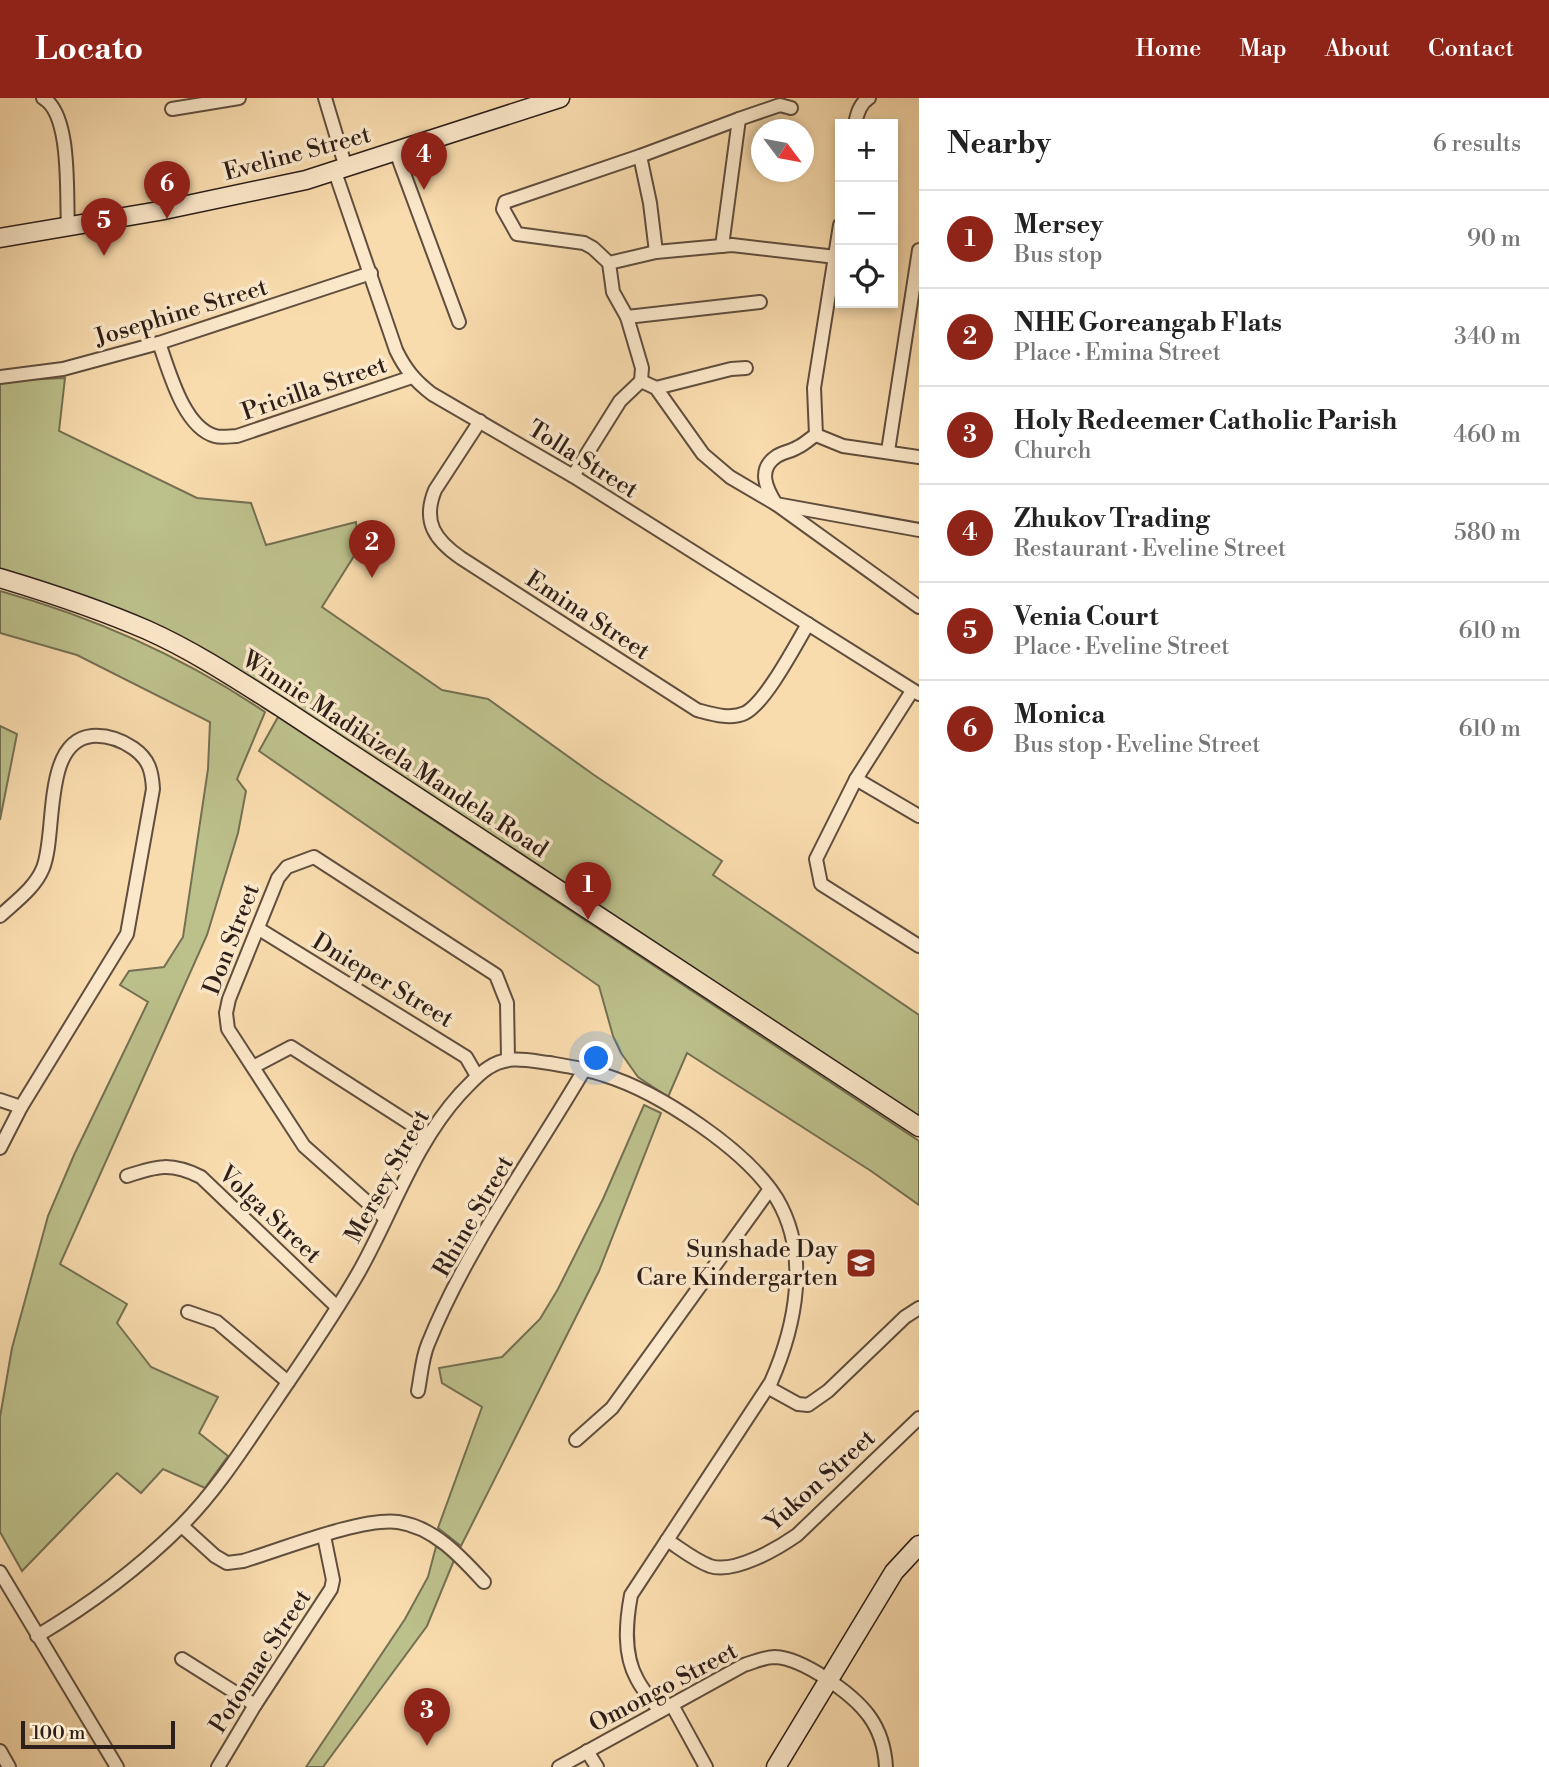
<!DOCTYPE html>
<meta charset="utf-8">
<style>
:root{--surface:#fff;--page:#f6f6f6;--text:#222;--muted:#767676;--line:#e0e0e0;--accent:#8f2418}
body{margin:0;font-family:"Libre Bodoni",serif;background:var(--page);color:var(--text)}
.controls{position:absolute;right:21px;top:21px;display:grid;overflow:hidden;border-radius:0px;box-shadow:0 4px 10px #0003}
.controls button{width:63px;height:63px;display:grid;place-items:center;padding:0;border:0;border-bottom:2px solid var(--line);background:var(--surface);color:var(--text);font:35px sans-serif}
.compass{position:absolute;left:751px;top:21px;width:63px;height:63px;border-radius:50%;background:var(--surface);box-shadow:0 4px 10px #0003;rotate:122deg}
.scale{position:absolute;left:21px;bottom:18px;width:154px;box-sizing:border-box;padding-left:7px;border:4px solid #2d1f19;border-top:0;font-size:19px;line-height:24px;white-space:nowrap;color:#2d1f19;-webkit-text-stroke:5px #fbe8ca;paint-order:stroke}
.you{position:absolute;left:597px;top:961px;width:24px;height:24px;margin:-18px;border:5px solid #fff;border-radius:50%;background:#1a73e8;box-shadow:0 0 0 10px #1a73e833}
.badge{display:grid;place-items:center;width:46px;height:46px;border-radius:50%;background:var(--accent);color:#fff;font-size:23px;font-weight:700}
.pin{position:absolute;translate:-50% -58px;filter:drop-shadow(0 2px 4px #0008)}
.pin::after{content:'';position:absolute;top:37px;width:24px;height:21px;background:inherit;clip-path:polygon(0 0,100% 0,50% 100%)}
.list{margin:0;padding:0;list-style:none}
h2{display:flex;justify-content:space-between;align-items:center;height:91px;margin:0;padding:0 28px;font-size:30px}
h2 small{font-size:23px;font-weight:400;color:var(--muted)}
.list li{display:grid;grid-template-columns:46px 1fr auto;gap:21px;align-items:center;box-sizing:border-box;height:98px;padding:0 28px;border-top:2px solid var(--line)}
.list b{display:block;font-size:26px;white-space:nowrap}
.list p{margin:0;font-size:23px;white-space:nowrap;color:var(--muted)}
.list em{font-size:23px;font-style:normal;color:var(--muted)}
.icon{flex:none;width:38px;height:38px;fill:none;stroke:currentColor;stroke-width:2;stroke-linecap:round;stroke-linejoin:round}
.map{position:relative;flex:none;width:919px;height:1669px;overflow:hidden}
header{display:flex;align-items:center;gap:42px;box-sizing:border-box;height:98px;padding:0 35px;background:var(--accent);color:#fff}
header strong{font-size:33px}
nav{display:flex;gap:38px;margin-inline-start:auto;font-size:24px}
main{display:flex}
aside{flex:1;background:var(--surface)}
.map>svg:first-child{display:block}
.green{fill:#bcc08b;stroke:#747052;stroke-width:2}
.lines{fill:none;stroke-linecap:round;stroke-linejoin:round}
.street-casing{stroke:#604e3e;stroke-width:16}
.secondary-casing{stroke:#2d1f19;stroke-width:21}
.street{stroke:#fbe8ca;stroke-width:12}
.secondary{stroke:#fbe8ca;stroke-width:18}
.labels{text-anchor:middle;stroke-width:7;stroke-linejoin:round;paint-order:stroke}
.street-label{font-size:24px;fill:#2d1f19;stroke:#fbe8ca}
.poi-label{font-size:24px;fill:#2d1f19;stroke:#fbe8ca;text-anchor:end}
</style>
<header>
<strong>Locato</strong>
<nav><a>Home</a><a>Map</a><a>About</a><a>Contact</a></nav>
</header>
<main>
<div class="map">
<svg width="919" height="1669" viewBox="0 0 919 1669">
<rect width="100%" height="100%" fill="#f9dcae"/>
<filter id="stains"><feTurbulence type="fractalNoise" baseFrequency=".00286" numOctaves="4"/><feColorMatrix values="0 0 0 0 .2 0 0 0 0 .09 0 0 0 0 .02 0 0 0 .5 -.17"/></filter>
<radialGradient id="worn" r=".72"><stop offset=".6" stop-color="#630" stop-opacity="0"/><stop offset="1" stop-color="#630" stop-opacity=".3"/></radialGradient>
<!-- green -->
<g class="green">
<path d="M65 280 59 333 197 400 251 405 266 447 356 424 359 450 322 509 442 592 488 601 594 677 722 763 713 777 919 917V1029L214 568 0 480V283Z"/>
<path d="M0 493C93 519 185 560 265 614L237 681 246 693 238 735 207 837 60 1166 127 1206 117 1225 151 1269 218 1299 199 1335 228 1358 205 1390 163 1371 141 1395 117 1375 22 1473 0 1434V1319L12 1250 48 1118 74 1057 148 904 120 887 129 873 164 869 183 839 208 671 210 624 77 557 0 535Z"/>
<path d="M278 619 919 1043V1107L871 1073 687 955 668 999 638 979 621 955 613 938 599 888 259 653Z"/>
<path d="M0 628 17 636 0 722Z"/>
<path d="M644 1007 661 1015 599 1173 461 1448 438 1430 482 1309 442 1285 439 1270 502 1259 540 1221 558 1191 603 1101Z"/>
<path d="M438 1441 457 1455 427 1528 323 1669H306L405 1521 428 1479Z"/>
</g>
<g class="lines">
<!-- street casing -->
<g class="street-casing">
<g id="street">
<path d="M43 0C72 16 66 98 68 128"/>
<path d="M325 0 346 70"/>
<path d="M172 11 239 0"/>
<path d="M855 26C857 16 860 5 869 0"/>
<path d="M396 54 459 224"/>
<path d="M640 58 650 105 656 154"/>
<path d="M335 74 396 252C405 271 415 283 432 296L573 378 919 596"/>
<path d="M840 127 814 290 816 337 843 348 919 359"/>
<path d="M722 148 739 21"/>
<path d="M609 165 656 154 732 147 836 159"/>
<path d="M627 219 760 204"/>
<path d="M159 245C169 272 183 329 215 338 221 340 231 338 237 338L412 279"/>
<path d="M0 279 63 271 159 245 371 175"/>
<path d="M641 283 656 290 703 356 730 379 776 406 919 509"/>
<path d="M656 290 731 271 746 270"/>
<path d="M480 323 435 392C422 424 435 442 461 460L697 612C712 616 730 622 745 615 766 604 795 548 808 526"/>
<path d="M816 337C810 340 805 346 798 349 792 353 784 354 777 358 757 371 766 390 776 406L919 432"/>
<path d="M888 353 919 152"/>
<path d="M573 378 620 303 641 283 642 270 627 219 613 194 609 165 593 150 584 145 517 136 503 111 505 104 640 58 739 21 780 7 791 10"/>
<path d="M856 681 912 593"/>
<path d="M919 718 856 681 816 761 821 786 919 848"/>
<path d="M0 818C15 804 35 790 43 770 57 736 42 643 92 638 106 637 121 642 133 650 149 661 152 673 153 691L127 836 21 1009 0 1050"/>
<path d="M259 831 466 959 477 978"/>
<path d="M253 969 291 949 428 1037"/>
<path d="M0 1002 21 1009"/>
<path d="M127 1078C157 1068 171 1064 201 1079L337 1209"/>
<path d="M385 1120 304 1048 228 931 226 915 229 901 278 780 287 769 314 759 496 877 507 905 508 960"/>
<path d="M188 1214 217 1224 288 1284"/>
<path d="M769 1290 798 1306 808 1307 828 1293 905 1219 919 1210"/>
<path d="M418 1293C421 1278 422 1260 428 1246 466 1151 532 1061 584 972"/>
<path d="M576 1342 612 1310 770 1091"/>
<path d="M182 1428 215 1458 227 1465 243 1463C280 1452 362 1419 398 1424 434 1429 461 1459 484 1484"/>
<path d="M667 1442C681 1451 694 1462 710 1468 734 1476 777 1451 797 1437L919 1320"/>
<path d="M0 1474 117 1669"/>
<path d="M37 1538C89 1507 139 1470 182 1427 218 1391 245 1347 274 1305 303 1262 334 1218 360 1172 393 1113 414 1047 460 996 469 987 477 977 488 970 507 957 526 962 549 965 567 968 587 971 604 977 659 994 747 1052 777 1101 810 1157 796 1227 771 1284L631 1497C626 1524 623 1556 637 1581 643 1593 652 1603 660 1613"/>
<path d="M182 1561 255 1607"/>
<path d="M672 1607 706 1669"/>
<path d="M0 1653 9 1669"/>
<path d="M587 1653 597 1669"/>
<path d="M218 1669 255 1607 331 1491 333 1482 324 1438"/>
<path d="M559 1669 744 1567C754 1564 764 1559 775 1559 803 1560 853 1596 869 1618 880 1633 885 1652 886 1669"/>
</g>
</g>
<!-- secondary casing -->
<g class="secondary-casing">
<g id="secondary">
<path d="M0 140 159 113 306 82 560 0"/>
<path d="M0 480C50 495 99 511 147 532 194 553 238 582 282 610L919 1029"/>
<path d="M776 1669 894 1474 919 1447"/>
</g>
</g>
<!-- street -->
<use href="#street" class="street"/>
<!-- secondary -->
<use href="#secondary" class="secondary"/>
</g>
<!-- icons -->
<defs>
<g id="school-square" transform="scale(1.575)"><rect x="-9" y="-9" width="18" height="18" rx="4" fill="#8f2418" stroke="#fbe8ca"/><path d="M0-5L7-2L0 1L-7-2ZM-4 1L0 2.5L4 1V4Q0 6-4 4Z" fill="#fff"/></g>
</defs>
<g fill-rule="evenodd">
<use href="#school-square" x="861" y="1165"/>
</g>
<g class="labels">
<!-- street labels -->
<g class="street-label">
<text transform="translate(297 55) rotate(-15)" y="8">Eveline Street</text>
<text transform="translate(181 214) rotate(-17)" y="8">Josephine Street</text>
<text transform="translate(314 290) rotate(-19)" y="8">Pricilla Street</text>
<text transform="translate(583 361) rotate(32)" y="8">Tolla Street</text>
<text transform="translate(588 517) rotate(33)" y="8">Emina Street</text>
<text transform="translate(395 656) rotate(33)" y="8">Winnie Madikizela Mandela Road</text>
<text transform="translate(231 841) rotate(-69)" y="8">Don Street</text>
<text transform="translate(383 882) rotate(31)" y="8">Dnieper Street</text>
<text transform="translate(387 1078) rotate(-61)" y="8">Mersey Street</text>
<text transform="translate(270 1116) rotate(43)" y="8">Volga Street</text>
<text transform="translate(473 1118) rotate(-60)" y="8">Rhine Street</text>
<text transform="translate(820 1382) rotate(-42)" y="8">Yukon Street</text>
<text transform="translate(260 1563) rotate(-57)" y="8">Potomac Street</text>
<text transform="translate(663 1589) rotate(-28)" y="8">Omongo Street</text>
</g>
<!-- poi labels -->
<g class="poi-label">
<text x="838" y="1159">Sunshade Day<tspan x="838" dy="28">Care Kindergarten</tspan></text>
</g>
</g>
<rect width="100%" height="100%" filter="url(#stains)"/>
<rect width="100%" height="100%" fill="url(#worn)"/>
</svg>
<div class="controls">
<button>+</button>
<button>−</button>
<button><svg class="icon" aria-label="locate" viewBox="0 0 24 24"><circle cx="12" cy="12" r="6"/><path d="M12 2v4M12 18v4M2 12h4M18 12h4"/></svg></button>
</div>
<svg class="compass" viewBox="-18 -18 36 36"><path d="M0-13l5 13h-10z" fill="#e53935"/><path d="M0 13l5-13h-10z" fill="#767676"/></svg>
<div class="scale">100 m</div>
<div class="you"></div>
<div class="pin badge" style="left:588px;top:822px">1</div>
<div class="pin badge" style="left:372px;top:480px">2</div>
<div class="pin badge" style="left:427px;top:1648px">3</div>
<div class="pin badge" style="left:424px;top:92px">4</div>
<div class="pin badge" style="left:104px;top:158px">5</div>
<div class="pin badge" style="left:167px;top:121px">6</div>
</div>
<aside>
<h2>Nearby<small>6 results</small></h2>
<ul class="list">
<li><span class="badge">1</span><div><b>Mersey</b><p>Bus stop</p></div><em>90 m</em></li>
<li><span class="badge">2</span><div><b>NHE Goreangab Flats</b><p>Place · Emina Street</p></div><em>340 m</em></li>
<li><span class="badge">3</span><div><b>Holy Redeemer Catholic Parish</b><p>Church</p></div><em>460 m</em></li>
<li><span class="badge">4</span><div><b>Zhukov Trading</b><p>Restaurant · Eveline Street</p></div><em>580 m</em></li>
<li><span class="badge">5</span><div><b>Venia Court</b><p>Place · Eveline Street</p></div><em>610 m</em></li>
<li><span class="badge">6</span><div><b>Monica</b><p>Bus stop · Eveline Street</p></div><em>610 m</em></li>
</ul>
</aside>
</main>
